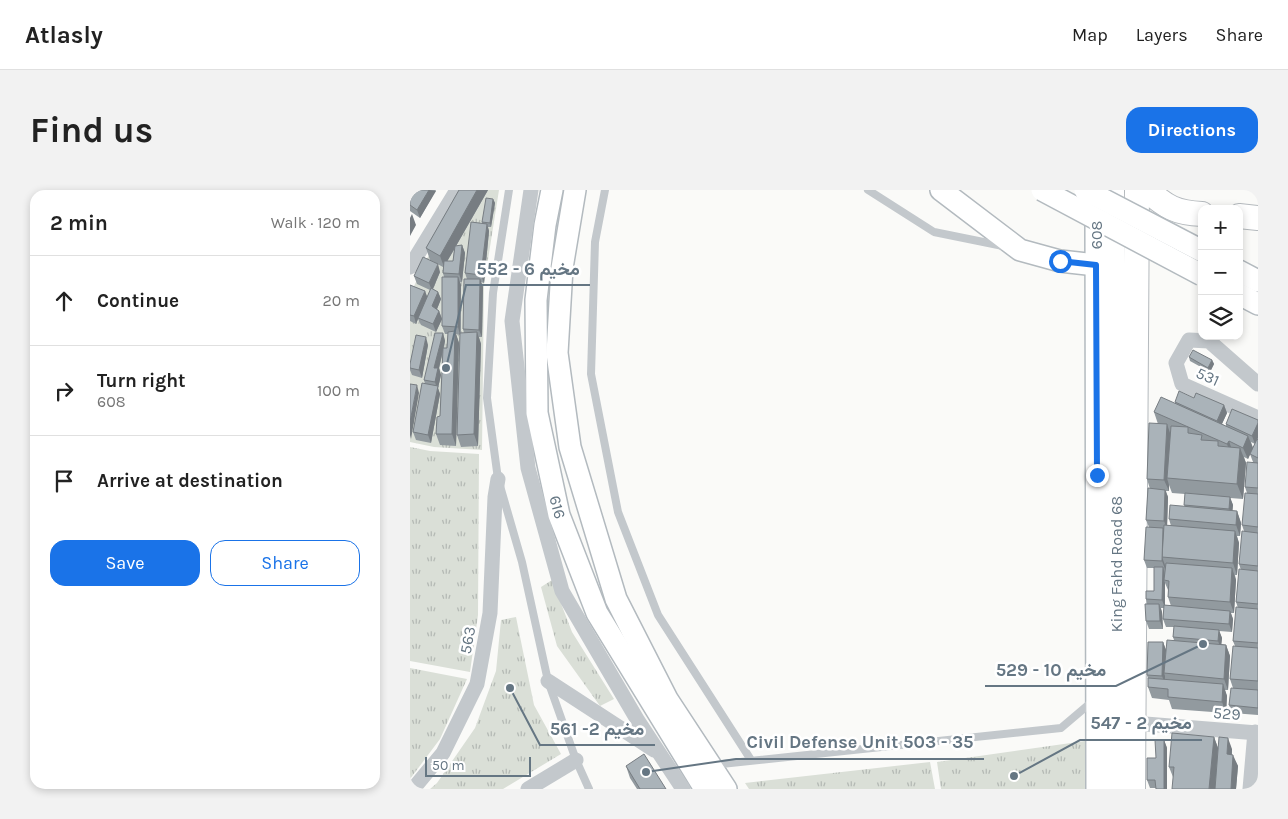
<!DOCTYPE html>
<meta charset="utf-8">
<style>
:root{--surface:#fff;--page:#f2f2f2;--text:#222;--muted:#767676;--line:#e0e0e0;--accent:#1a73e8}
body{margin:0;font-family:Karla,Vazirmatn,sans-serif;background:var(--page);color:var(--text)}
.controls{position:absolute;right:15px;top:15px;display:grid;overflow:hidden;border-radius:10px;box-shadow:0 2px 8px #0003}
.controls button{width:45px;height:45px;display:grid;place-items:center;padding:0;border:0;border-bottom:1px solid var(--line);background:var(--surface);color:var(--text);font:25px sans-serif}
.scale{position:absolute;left:15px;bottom:12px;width:106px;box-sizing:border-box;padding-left:5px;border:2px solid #657683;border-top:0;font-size:14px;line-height:18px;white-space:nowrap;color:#657683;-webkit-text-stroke:4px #fff;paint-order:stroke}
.stop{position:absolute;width:15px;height:15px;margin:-11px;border:4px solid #1a73e8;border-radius:50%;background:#fff}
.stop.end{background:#1a73e8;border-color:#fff;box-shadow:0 1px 5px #0008}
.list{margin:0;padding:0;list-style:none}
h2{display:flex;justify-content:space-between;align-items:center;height:65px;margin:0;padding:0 20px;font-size:21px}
h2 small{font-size:16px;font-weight:400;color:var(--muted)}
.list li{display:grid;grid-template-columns:32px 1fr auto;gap:15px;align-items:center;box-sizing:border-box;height:90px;padding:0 20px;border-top:1px solid var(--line)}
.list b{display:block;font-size:19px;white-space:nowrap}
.list p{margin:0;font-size:16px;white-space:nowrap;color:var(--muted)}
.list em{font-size:16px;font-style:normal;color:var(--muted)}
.actions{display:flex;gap:10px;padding:15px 20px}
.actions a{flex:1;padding:11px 0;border:1px solid var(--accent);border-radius:15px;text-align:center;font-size:18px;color:var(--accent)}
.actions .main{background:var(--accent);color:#fff}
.icon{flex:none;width:28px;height:28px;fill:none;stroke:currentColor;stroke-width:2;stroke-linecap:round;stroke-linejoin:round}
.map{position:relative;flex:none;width:848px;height:599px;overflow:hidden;border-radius:15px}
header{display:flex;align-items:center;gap:30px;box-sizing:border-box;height:70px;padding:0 25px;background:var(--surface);border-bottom:1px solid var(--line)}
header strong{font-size:24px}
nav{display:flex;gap:28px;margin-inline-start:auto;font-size:18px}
.intro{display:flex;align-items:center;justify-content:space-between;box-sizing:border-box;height:120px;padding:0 30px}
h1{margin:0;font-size:35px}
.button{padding:12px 22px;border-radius:15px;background:var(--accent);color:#fff;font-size:18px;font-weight:700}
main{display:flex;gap:30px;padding:0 30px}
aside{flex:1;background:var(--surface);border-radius:15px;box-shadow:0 2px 8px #0003}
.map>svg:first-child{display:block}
.park{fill:url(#park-tufts)}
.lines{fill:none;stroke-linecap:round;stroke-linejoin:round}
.secondary-casing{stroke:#b3babf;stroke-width:24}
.primary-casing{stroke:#b5babe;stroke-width:26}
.lane{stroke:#c3c8cc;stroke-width:8}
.street{stroke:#c3c8cc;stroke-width:15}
.secondary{stroke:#fff;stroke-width:21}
.primary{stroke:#fff;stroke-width:24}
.secondary-bridge-casing{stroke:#b3babf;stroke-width:24;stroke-linecap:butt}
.secondary-bridge{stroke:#fff;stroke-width:21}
.wall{fill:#929a9f;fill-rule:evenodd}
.shaded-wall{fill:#777d82}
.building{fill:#aab3b9;stroke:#777d82}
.route{stroke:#1a73e8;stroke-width:6}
.labels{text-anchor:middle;stroke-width:5;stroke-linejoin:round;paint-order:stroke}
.street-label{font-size:16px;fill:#657683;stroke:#fff}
.leader{fill:none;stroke:#657683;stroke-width:2}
.callout-dot{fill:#657683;stroke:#fff;stroke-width:2}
.callout-label{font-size:18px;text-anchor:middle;font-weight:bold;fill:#657683;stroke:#fff;stroke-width:5;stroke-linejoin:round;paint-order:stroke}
</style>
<header>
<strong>Atlasly</strong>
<nav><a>Map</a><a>Layers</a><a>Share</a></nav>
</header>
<div class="intro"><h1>Find us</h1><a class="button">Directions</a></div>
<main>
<aside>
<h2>2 min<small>Walk · 120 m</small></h2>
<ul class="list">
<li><svg class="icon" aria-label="ahead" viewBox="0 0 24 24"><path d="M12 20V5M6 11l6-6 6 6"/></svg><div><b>Continue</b></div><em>20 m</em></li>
<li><svg class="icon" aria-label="right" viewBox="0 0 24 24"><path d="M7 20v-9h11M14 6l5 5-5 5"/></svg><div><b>Turn right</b><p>608</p></div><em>100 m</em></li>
<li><svg class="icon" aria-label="arrive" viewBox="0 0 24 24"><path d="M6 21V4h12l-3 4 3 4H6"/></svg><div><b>Arrive at destination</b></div></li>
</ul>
<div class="actions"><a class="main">Save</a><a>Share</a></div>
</aside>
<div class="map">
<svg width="848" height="599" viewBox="0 0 848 599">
<defs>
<pattern id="park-tufts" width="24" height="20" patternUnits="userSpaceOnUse" patternTransform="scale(1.25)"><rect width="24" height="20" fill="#dadfd7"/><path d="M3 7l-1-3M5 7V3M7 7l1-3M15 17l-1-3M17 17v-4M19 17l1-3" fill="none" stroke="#b4b9b4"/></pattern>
</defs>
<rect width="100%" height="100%" fill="#fafaf8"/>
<!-- park -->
<g class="park">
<path d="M58 0H89L74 95 72 260 24 257 0 252V105L15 72Z"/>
<path d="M0 257 20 261 69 264 68 425 60 482 0 471Z"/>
<path d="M142 390 162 442 204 509 190 516 147 456 131 397Z"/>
<path d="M106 427 124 515 151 564 93 599H20L27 593 65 538 86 481 91 430Z"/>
<path d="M0 478 57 489 30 549 0 589Z"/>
<path d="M675 551 680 599H531L527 572Z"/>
<path d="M520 572 525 599H339L335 593Z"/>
</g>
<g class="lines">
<!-- secondary casing -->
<g class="secondary-casing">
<g id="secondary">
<path d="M142 0 135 35 126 110 127 223 149 325 187 423 295 599"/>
<path d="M165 0 152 78 147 163 160 257 206 409 257 509 316 599"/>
<path d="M531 0 610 60 650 71 686 75"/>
<path d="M686 13 687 599"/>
<path d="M829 81 848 91"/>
<path d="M829 104 848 114"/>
</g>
</g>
<!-- primary casing -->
<g class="primary-casing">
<g id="primary">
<path d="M702 0 707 369 704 523 705 599"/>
<path d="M737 0C756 17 766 23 792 24"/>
<path d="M829 26 848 28"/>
<path d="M723 599 727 0"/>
</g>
</g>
<!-- lane -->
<g class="lane">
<path d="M99 0 83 103 77 208 88 289 112 372 138 491 166 570 179 599"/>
<path d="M195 0 185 52 181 184 208 322 248 425 341 570"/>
<path d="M458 0 524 42 593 56"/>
<path d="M302 575 651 538 684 510"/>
</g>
<!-- street -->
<g class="street">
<path d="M121 0 102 131 118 278 152 401 228 531 273 599"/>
<path d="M0 77 47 0"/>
<path d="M848 194 799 151 779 150 766 173 772 194 848 228"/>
<path d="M138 491 244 560"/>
<path d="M723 533 848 543"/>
<path d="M3 599 33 563 67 494 80 423 85 307 88 289"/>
<path d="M118 599 166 570"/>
<path d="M840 599 845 542"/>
</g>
<!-- secondary -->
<use href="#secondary" class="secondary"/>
<!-- primary -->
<use href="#primary" class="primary"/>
<!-- secondary-bridge casing -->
<g class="secondary-bridge-casing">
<g id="secondary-bridge">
<path d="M632 0 792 85"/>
<path d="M675 0 792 61"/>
</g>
</g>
<!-- secondary-bridge -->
<use href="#secondary-bridge" class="secondary-bridge"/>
</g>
<!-- wall -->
<g class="wall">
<path d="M0 0H26L10 28 0 21Z"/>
<path d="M49 0H78L46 56 52 55 55 63 52 92H50L51 95V143H54L53 139 57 89 55 83 72 32 83 9 85 13 81 37H78L79 41 74 93 71 92 73 97 72 147H69L71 154 68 256 51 257 47 245 50 145 46 144 49 153 46 256 30 255 26 244 30 226 33 162 29 178 31 185 28 198 30 204 21 253 6 250 3 242 15 194 14 190 33 143 35 151 34 158H37L38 144H35L32 136V129L26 142 11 135 8 129 6 134 0 131V95L15 101 17 107 20 100 7 94 4 86 30 82 23 99 28 102 31 109 27 119 29 121 32 129 34 87 33 83V77L20 70 16 58ZM44 60 43 71H37Z"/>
<path d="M18 155 12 188 2 185 0 180V174Z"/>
<path d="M779 167 802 170 804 174 800 182 780 171Z"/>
<path d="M784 208 814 215 817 223 812 234 816 236V234L848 230V248L847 250H848V525L822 523 819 515 823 498 820 489 825 456 823 451 828 418 826 412 831 380 829 374 834 341 832 335 837 303 835 297 843 272 840 264 845 254 841 252 843 258 838 269 834 267 836 273 833 309 820 308 823 315 822 321H827L831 333 830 346H827L829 353 827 385H825L826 390 824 423H821L823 429 822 442 809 441 812 448 811 454 816 455 820 466 818 500H815L817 506 816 523 762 519 759 510 742 508 738 497V489L737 485 753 452 756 460 764 450 763 447 764 437H756L753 429 754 418H751L752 422 753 439H739L736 431 737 414 736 409 744 401V378H737L734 370 739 337 736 330 740 299 737 289 748 234 744 222 765 213V212ZM759 295 762 303 775 304 774 315 775 317 759 329 761 336 757 335 758 307 756 301H759ZM755 393 758 400V407L761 416 755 415Z"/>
<path d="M804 547 808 558 822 559V565L828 576 826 599H805L763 587 759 577Z"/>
<path d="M754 550 757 558 746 598H740L737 590 746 568Z"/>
<path d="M216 576 256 599H227L220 588Z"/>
</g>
<!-- shaded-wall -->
<g class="shaded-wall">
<path d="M19 0 26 1 10 28 7 20Z"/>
<path d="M67 0H78L34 77 30 66Z"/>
<path d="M83 9 85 13 81 37 80 33Z"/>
<path d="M2 24 6 35 0 46V28Z"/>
<path d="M77 34 79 41 74 93 71 85Z"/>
<path d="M52 55 55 63 52 92 49 84Z"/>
<path d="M28 74 30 82 22 101 19 93Z"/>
<path d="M48 87 51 95 50 145 48 137Z"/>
<path d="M70 89 73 97 72 147 69 140Z"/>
<path d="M15 101 18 109 8 128V129L6 134 4 126Z"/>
<path d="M28 102 31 109 25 124 22 116Z"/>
<path d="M29 121 32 129 26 142 23 134Z"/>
<path d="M45 141 49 153 46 256 42 244Z"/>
<path d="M67 142 71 154 68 256 64 244Z"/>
<path d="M33 143 35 151 29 178 31 185 28 198 30 204 21 253 18 245 27 199 25 192 24 178Z"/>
<path d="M16 147 18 155 12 188 9 180Z"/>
<path d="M802 170 804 174 800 182 798 178Z"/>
<path d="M7 195 9 203 1 249 0 245V232Z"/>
<path d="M814 215 817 223 810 238 807 231Z"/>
<path d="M848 233V248L845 254 842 246Z"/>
<path d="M757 234 761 246 757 288 759 295V301L754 290Z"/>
<path d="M838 246 843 258 838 269 833 258Z"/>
<path d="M819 251 823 263 821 266 817 254Z"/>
<path d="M830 258 836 273 833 309 827 294Z"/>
<path d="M755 300 758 307 757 339 754 331Z"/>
<path d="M820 307 823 315 822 327 819 319Z"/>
<path d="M827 321 831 333 830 346 826 335Z"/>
<path d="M825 341 829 353 827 385 823 373Z"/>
<path d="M752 367 755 375V379L752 371Z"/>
<path d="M753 377 755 385 754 390 755 393V418L752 410Z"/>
<path d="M822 378 826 390 824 423 820 412Z"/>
<path d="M749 414 752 422 753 439 750 431Z"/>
<path d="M820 421 823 429 822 442 819 434Z"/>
<path d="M809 440 812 448 811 459 808 451Z"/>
<path d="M753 452 756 460 754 483 755 486V494L752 486Z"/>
<path d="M816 455 820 466 818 500 814 489Z"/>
<path d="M813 494 817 506 816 523 812 512Z"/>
<path d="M804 547 808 558 805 599H799Z"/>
<path d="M818 548 822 559 821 576 817 564Z"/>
<path d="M754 550 757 558V599H754Z"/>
<path d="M823 565 828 576 826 599H821Z"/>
</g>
<!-- building -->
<g class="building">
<path d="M1 0H19L7 20 0 15V2Z"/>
<path d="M49 0H67L30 66 16 58Z"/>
<path d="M76 8 83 9 80 33 72 32Z"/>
<path d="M61 32 77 34 71 85 55 83Z"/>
<path d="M52 55 49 84 33 83 34 71H43L45 56Z"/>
<path d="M13 67 28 74 19 93 4 86Z"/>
<path d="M32 87H48V137L32 136Z"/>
<path d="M54 89H70L69 140 53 139Z"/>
<path d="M0 95 15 101 4 126 0 125Z"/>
<path d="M21 98 28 102 22 116 29 121 23 134 8 128Z"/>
<path d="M45 141 42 244H26L27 227 30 226 33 158H37L38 142Z"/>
<path d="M67 142 64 244 47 245 50 143Z"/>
<path d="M25 143H33L24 178H28L25 192 14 190Z"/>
<path d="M6 145 16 147 9 180 0 178V174Z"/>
<path d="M783 160 802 170 798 178 779 167Z"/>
<path d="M12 193 28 196 18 245 3 242Z"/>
<path d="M0 194 7 195 0 232Z"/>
<path d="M769 201 784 208 786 203 814 215 807 231 765 212Z"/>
<path d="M751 207 838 246 833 258 819 251 817 254 744 222Z"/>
<path d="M822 219 848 230V233L842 246 816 234Z"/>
<path d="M739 233 757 234 754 290 737 289Z"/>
<path d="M761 236 778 237V243L792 245 791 250 808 251V256L830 258 827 294 757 288Z"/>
<path d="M847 249 848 250V268L840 264Z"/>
<path d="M837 272 848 273V298L835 297Z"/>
<path d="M738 298 755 300 754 331 736 330Z"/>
<path d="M775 303 820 307 819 319 774 315Z"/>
<path d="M835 303 848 304V337L832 335Z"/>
<path d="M760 315 827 321 826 335 759 329Z"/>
<path d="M754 335 825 341 823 373 752 367Z"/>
<path d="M736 337 753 338 752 371 734 370Z"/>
<path d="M832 341 848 343V376L829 374Z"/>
<path d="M756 373 822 378 820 412 758 407 759 391 754 390Z"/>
<path d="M744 377H753L752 410 736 409V401H744Z"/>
<path d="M829 379 848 381V414L826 412Z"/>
<path d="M735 414H749L750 431H736Z"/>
<path d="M754 415 820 421 819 434 753 429Z"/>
<path d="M826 417 848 419V453L823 451Z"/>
<path d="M764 436 809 440 808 451 763 447Z"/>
<path d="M757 450 816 455 814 489 754 483Z"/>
<path d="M738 452H753L752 486 737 485Z"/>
<path d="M823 456 848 458V491L820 489Z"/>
<path d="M738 488 813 494 812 512 758 507V499L738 497Z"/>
<path d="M821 498 848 500V518L819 515Z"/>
<path d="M762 543 804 547 799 599H762L764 577H759Z"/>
<path d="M809 547 818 548 817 564 823 565 821 599H805Z"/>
<path d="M745 550H754V599H746L745 590H737V568H746Z"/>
<path d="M234 564 256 599H230L216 576Z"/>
</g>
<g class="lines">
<!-- route -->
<path class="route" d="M650 71 686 75 687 285"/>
</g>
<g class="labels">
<!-- street labels -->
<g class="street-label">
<text transform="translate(686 45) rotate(-90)" y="6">608</text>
<text transform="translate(798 186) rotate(24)" y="6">531</text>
<text transform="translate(148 317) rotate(75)" y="6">616</text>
<text transform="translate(706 374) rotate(-90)" y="6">King Fahd Road 68</text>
<text transform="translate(57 450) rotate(-80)" y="6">563</text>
<text transform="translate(817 523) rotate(4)" y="6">529</text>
</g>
</g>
<!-- callouts -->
<path class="leader" d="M36 178L56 95H180M793 454L706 496H575M604 586L670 550H792M100 498L130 555H245M236 582L326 569H574"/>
<g class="callout-dot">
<circle cx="36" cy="178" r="5"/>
<circle cx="793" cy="454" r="5"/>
<circle cx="604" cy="586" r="5"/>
<circle cx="100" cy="498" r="5"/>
<circle cx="236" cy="582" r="5"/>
</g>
<g class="callout-label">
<text x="118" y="85">مخيم 6 - 552</text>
<text x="641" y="486">مخيم 10 - 529</text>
<text x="731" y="539">مخيم 2 - 547</text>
<text x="187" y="545">مخيم 2- 561</text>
<text x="450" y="558">Civil Defense Unit 503 - 35</text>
</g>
</svg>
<div class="controls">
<button>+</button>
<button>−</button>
<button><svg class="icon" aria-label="layers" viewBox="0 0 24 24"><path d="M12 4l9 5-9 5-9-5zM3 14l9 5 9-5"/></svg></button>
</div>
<div class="scale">50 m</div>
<div class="stop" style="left:650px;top:71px"></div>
<div class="stop end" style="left:687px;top:285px"></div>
</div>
</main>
